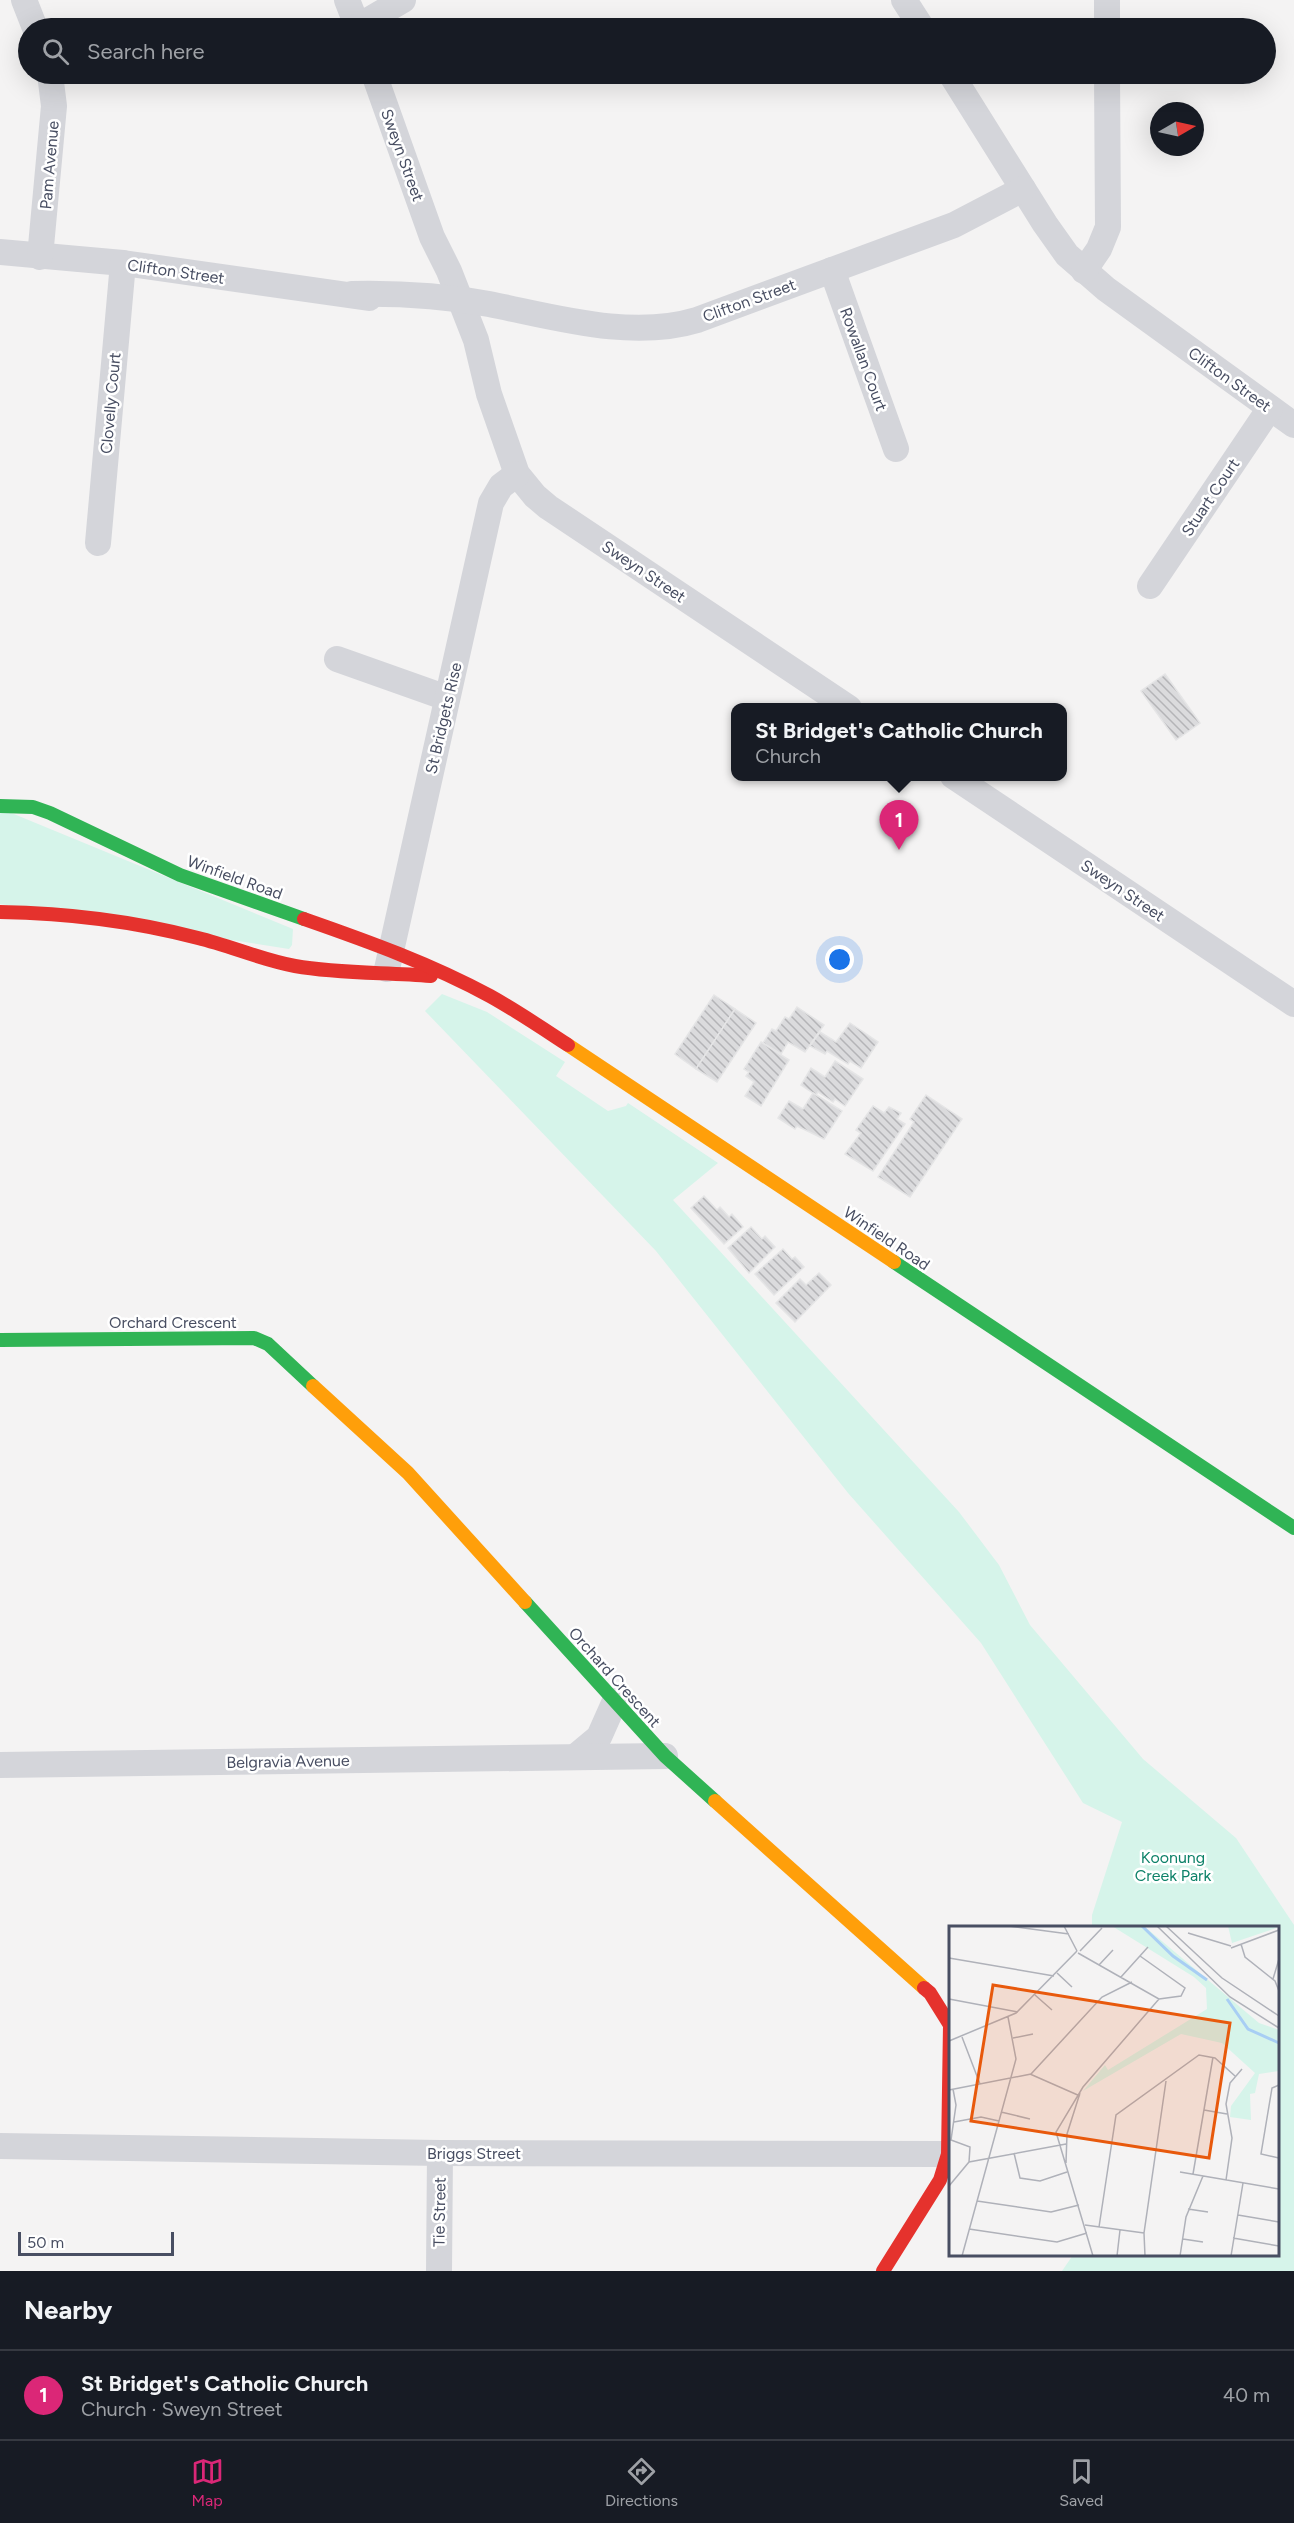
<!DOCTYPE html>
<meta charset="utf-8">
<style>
:root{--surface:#171b24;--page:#242831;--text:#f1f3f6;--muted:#9ea1a6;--line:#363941;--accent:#db2777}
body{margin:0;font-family:Figtree,sans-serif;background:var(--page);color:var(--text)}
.compass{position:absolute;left:1150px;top:102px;width:54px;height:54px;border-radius:50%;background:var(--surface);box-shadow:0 6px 24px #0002;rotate:81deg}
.scale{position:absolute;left:18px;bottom:15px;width:156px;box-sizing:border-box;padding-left:6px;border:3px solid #484e62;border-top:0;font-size:16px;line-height:21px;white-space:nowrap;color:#484e62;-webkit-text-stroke:4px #fff;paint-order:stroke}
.you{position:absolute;left:840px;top:960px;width:21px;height:21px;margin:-15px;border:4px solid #fff;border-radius:50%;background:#1a73e8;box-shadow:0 0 0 9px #1a73e833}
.badge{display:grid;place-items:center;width:39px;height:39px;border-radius:50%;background:var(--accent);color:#fff;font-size:20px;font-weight:700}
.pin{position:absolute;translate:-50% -50px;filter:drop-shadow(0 2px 3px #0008)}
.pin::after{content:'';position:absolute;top:32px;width:21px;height:18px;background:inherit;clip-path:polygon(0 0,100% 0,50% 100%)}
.popup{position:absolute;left:731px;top:703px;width:336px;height:78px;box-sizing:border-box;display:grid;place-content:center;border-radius:12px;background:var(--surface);filter:drop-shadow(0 2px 4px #0005);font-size:20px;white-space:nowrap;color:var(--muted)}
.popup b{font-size:22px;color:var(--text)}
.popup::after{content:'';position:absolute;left:50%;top:100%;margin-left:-12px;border:12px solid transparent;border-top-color:var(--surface)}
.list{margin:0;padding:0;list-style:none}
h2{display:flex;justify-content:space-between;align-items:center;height:78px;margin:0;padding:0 24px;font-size:26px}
h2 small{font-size:20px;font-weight:400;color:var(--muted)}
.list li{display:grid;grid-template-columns:39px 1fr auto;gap:18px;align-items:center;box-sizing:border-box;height:90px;padding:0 24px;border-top:2px solid var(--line)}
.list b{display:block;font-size:22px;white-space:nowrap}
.list p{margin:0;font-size:20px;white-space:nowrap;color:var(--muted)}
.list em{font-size:20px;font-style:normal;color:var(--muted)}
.icon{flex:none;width:33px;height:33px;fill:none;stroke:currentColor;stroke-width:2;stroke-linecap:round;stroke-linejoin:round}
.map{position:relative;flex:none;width:1294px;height:2271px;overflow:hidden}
.search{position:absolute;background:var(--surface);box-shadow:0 6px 24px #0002;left:18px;right:18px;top:18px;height:66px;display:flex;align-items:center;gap:15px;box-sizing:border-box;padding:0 21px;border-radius:33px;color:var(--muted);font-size:22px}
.sheet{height:168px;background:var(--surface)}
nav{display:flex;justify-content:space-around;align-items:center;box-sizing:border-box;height:84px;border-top:2px solid var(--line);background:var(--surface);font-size:16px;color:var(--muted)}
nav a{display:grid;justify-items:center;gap:3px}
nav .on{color:var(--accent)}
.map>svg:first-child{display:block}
.green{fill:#d6f4ea}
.building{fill:url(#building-back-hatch);stroke:#e5e5e6;stroke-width:1.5}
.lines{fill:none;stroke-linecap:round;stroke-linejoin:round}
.street{stroke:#d4d5da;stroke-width:26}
.fast{stroke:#30b455;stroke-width:14}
.slow{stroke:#ff9f0a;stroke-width:14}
.jam{stroke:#e5322d;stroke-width:14}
.labels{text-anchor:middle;stroke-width:5;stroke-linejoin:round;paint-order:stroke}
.street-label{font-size:16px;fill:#484e62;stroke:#fff}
.park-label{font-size:16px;fill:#0e8269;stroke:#fff}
.inset-river{fill:none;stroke:#a8cef4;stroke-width:3}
.inset-road{fill:none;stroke:#afb1b9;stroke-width:1.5}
.view{fill:#e8590c;fill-opacity:0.15;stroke:#e8590c;stroke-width:3}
.inset-edge{fill:none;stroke:#484e62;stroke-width:3}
</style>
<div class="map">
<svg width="1294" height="2271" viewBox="0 0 1294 2271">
<defs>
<pattern id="building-back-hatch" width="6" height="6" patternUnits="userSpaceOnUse" patternTransform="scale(1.5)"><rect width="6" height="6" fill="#dbdbdd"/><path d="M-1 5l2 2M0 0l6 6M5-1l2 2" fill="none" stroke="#b4b4b7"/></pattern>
</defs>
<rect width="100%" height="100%" fill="#f4f3f3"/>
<!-- green -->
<g class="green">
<path d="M9 812 293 929 292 945 289 949 0 904V813Z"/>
<path d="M442 994 487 1012 565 1062 556 1076 608 1111 626 1106 628 1103 718 1163 673 1200 959 1512 999 1565 1030 1625 1143 1759 1236 1838 1294 1925V2271H1062L1073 2255 1278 2254V1928L1092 1927V1915L1122 1822 1083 1803 981 1643 848 1493 656 1251 425 1011Z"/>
</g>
<!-- building -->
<g class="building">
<path d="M1165 674 1200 723 1176 740 1141 691Z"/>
<path d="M714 995 735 1009 696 1069 675 1054Z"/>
<path d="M797 1007 824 1025 805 1052 788 1042 781 1054 763 1043 772 1029 776 1031 785 1017 789 1019Z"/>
<path d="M735 1009 756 1023 717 1082 696 1069Z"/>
<path d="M850 1023 878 1042 861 1068 850 1061 848 1064 827 1051 825 1054 810 1046 820 1032 836 1042Z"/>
<path d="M761 1042 789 1060 761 1106 745 1096 754 1082 746 1076 749 1072 744 1069Z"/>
<path d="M835 1061 863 1079 845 1106 835 1099 833 1102 818 1092 816 1095 801 1085 811 1068 825 1077Z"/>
<path d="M813 1093 842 1111 824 1139 797 1126 795 1129 778 1118 789 1101 803 1109Z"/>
<path d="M926 1095 962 1119 910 1197 878 1177 914 1122 910 1119Z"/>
<path d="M873 1106 884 1113 889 1107 901 1113 897 1119 905 1124 873 1171 845 1154 861 1133 856 1130Z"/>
<path d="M704 1196 717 1210 720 1207 729 1217 732 1214 743 1227 724 1244 691 1208Z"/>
<path d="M751 1227 762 1239 765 1236 775 1247 749 1273 728 1248Z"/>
<path d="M783 1249 792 1259 795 1257 804 1267 774 1295 755 1274Z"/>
<path d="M819 1273 831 1285 795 1322 776 1303 800 1279 806 1285Z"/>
</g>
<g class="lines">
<!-- street -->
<g class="street">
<path d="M24 0 35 28"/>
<path d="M347 0 358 28"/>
<path d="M904 0 922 28"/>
<path d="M1107 0V28"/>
<path d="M357 27 403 0"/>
<path d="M374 74 432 237 449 271 476 340 489 394 517 474 535 496 548 507 849 708"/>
<path d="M951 74 1045 224 1067 255 1106 289 1294 425"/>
<path d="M0 252 123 263 369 298"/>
<path d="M40 257 54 106 50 74"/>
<path d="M832 270 896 449"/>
<path d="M1084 271 1099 249 1108 227 1107 74"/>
<path d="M352 294C398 293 444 296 489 304 555 317 631 340 697 320L954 225 1023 189"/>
<path d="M98 543 123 263"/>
<path d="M1150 586 1270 408"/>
<path d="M337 659 447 698"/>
<path d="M953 776 1294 1004"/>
<path d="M387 969 491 503 501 486 517 474"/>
<path d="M575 1757 599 1737 615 1701"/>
<path d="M0 1765 665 1756"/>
<path d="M0 2146 440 2153 948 2154"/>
<path d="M439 2271 440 2153"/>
</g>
<!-- fast -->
<g class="fast">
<path d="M0 806 33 807 50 813 180 875 304 919"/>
<path d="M894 1262 1294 1528"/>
<path d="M0 1340 254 1338 268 1344 313 1386"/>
<path d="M525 1602 665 1756 715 1801"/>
</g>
<!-- slow -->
<g class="slow">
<path d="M568 1045 894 1262"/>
<path d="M313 1386 408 1473 525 1602"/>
<path d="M715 1801 924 1988"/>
</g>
<!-- jam -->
<g class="jam">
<path d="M0 912C67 913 133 921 198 938 231 946 262 960 295 966 340 974 386 972 431 976"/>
<path d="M304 919C367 941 431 964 490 996 517 1011 542 1028 568 1045"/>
<path d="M883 2271 940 2180 948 2154 950 2025 930 1993 924 1988"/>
</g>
</g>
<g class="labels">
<!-- street labels -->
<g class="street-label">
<text transform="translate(403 155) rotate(70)" y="6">Sweyn Street</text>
<text transform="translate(49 165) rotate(-85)" y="6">Pam Avenue</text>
<text transform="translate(176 271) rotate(8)" y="6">Clifton Street</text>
<text transform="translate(749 300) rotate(-20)" y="6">Clifton Street</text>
<text transform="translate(864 359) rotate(70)" y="6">Rowallan Court</text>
<text transform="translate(1230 379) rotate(36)" y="6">Clifton Street</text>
<text transform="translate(110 403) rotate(-85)" y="6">Clovelly Court</text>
<text transform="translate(1210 497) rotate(-56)" y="6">Stuart Court</text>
<text transform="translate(644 571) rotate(34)" y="6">Sweyn Street</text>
<text transform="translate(443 718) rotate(-77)" y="6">St Bridgets Rise</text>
<text transform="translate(235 877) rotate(20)" y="6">Winfield Road</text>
<text transform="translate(1123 890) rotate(34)" y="6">Sweyn Street</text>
<text transform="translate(887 1238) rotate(34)" y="6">Winfield Road</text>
<text x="173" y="1328">Orchard Crescent</text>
<text transform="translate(615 1677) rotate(48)" y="6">Orchard Crescent</text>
<text transform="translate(288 1761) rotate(-1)" y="6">Belgravia Avenue</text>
<text x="474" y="2159">Briggs Street</text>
<text transform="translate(439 2212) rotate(-89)" y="6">Tie Street</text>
</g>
<!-- park labels -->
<g class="park-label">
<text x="1173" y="1863">Koonung<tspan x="1173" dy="18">Creek Park</tspan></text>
</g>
</g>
<!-- overview -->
<g transform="translate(949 1926)">
<rect width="330" height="330" fill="#f4f3f3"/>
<path d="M163 0H195L310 97 330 104V145L310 148 306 167 301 168 302 194 281 191 282 180 306 147 273 117 232 108 134 165 156 139 159 144 258 83 257 62 245 51ZM279 0H330V1L283 17Z" fill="#d6f4ea"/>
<path class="inset-river" d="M193 0 224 30 258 54M278 73 299 103 330 117"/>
<path class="inset-road" d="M60 0 120 8M115 0 128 25M208 0 281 71 330 102M217 0 273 52 330 90M239 7 282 20M292 18 296 31 326 55 330 65M282 22 330 4M131 25 153 2M129 27 210 73 134 161 107 206 144 330M191 30 236 62 232 70 210 73M0 32 105 50M150 39 164 24M108 47 123 61M172 51 199 21M324 53 330 33M86 69 103 84M0 73 69 86M13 111 31 158M64 112 84 108M0 115 67 87 128 25M81 148 131 170M330 159 323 162 312 228 330 232M4 163 7 179 2 214 21 221 20 236M0 164 82 148 153 71 183 56M255 184 278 188M52 186 81 193M5 196 32 191 50 195M65 227 71 252 91 255 118 246M117 237 118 208 131 167M231 246 330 263M244 248 264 131M277 254 283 212 277 178 281 157 293 143M0 260 20 236 117 218M28 275 102 286 130 279M239 283 259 286M289 289 330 296M136 299 195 307M150 301 167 189 250 129 266 132 286 150M20 303 108 316 138 307M284 312 330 320M234 313 254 316M13 330 67 133 59 91M168 330 171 304M196 330 195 307 217 155M231 330 237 291 254 250M282 330 294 257"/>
<path class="view" d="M44 59 281 97 260 232 22 195Z"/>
<rect width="330" height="330" class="inset-edge"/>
</g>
</svg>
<svg class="compass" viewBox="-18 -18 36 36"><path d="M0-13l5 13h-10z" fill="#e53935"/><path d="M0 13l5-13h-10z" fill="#9ea1a6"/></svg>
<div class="scale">50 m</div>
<div class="you"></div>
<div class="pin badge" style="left:899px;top:850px">1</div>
<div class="popup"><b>St Bridget's Catholic Church</b>Church</div>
<div class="search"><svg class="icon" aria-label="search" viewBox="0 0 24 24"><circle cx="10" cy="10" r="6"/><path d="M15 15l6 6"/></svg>Search here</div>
</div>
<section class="sheet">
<h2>Nearby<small></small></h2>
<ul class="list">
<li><span class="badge">1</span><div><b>St Bridget's Catholic Church</b><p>Church · Sweyn Street</p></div><em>40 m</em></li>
</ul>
</section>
<nav>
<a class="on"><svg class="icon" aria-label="map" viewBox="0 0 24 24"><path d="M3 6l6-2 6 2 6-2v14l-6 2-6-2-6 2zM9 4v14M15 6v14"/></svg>Map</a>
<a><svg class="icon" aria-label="directions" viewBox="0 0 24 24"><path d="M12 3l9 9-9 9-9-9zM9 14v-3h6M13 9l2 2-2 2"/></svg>Directions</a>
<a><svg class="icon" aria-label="saved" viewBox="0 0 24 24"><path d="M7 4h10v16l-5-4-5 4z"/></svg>Saved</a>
</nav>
